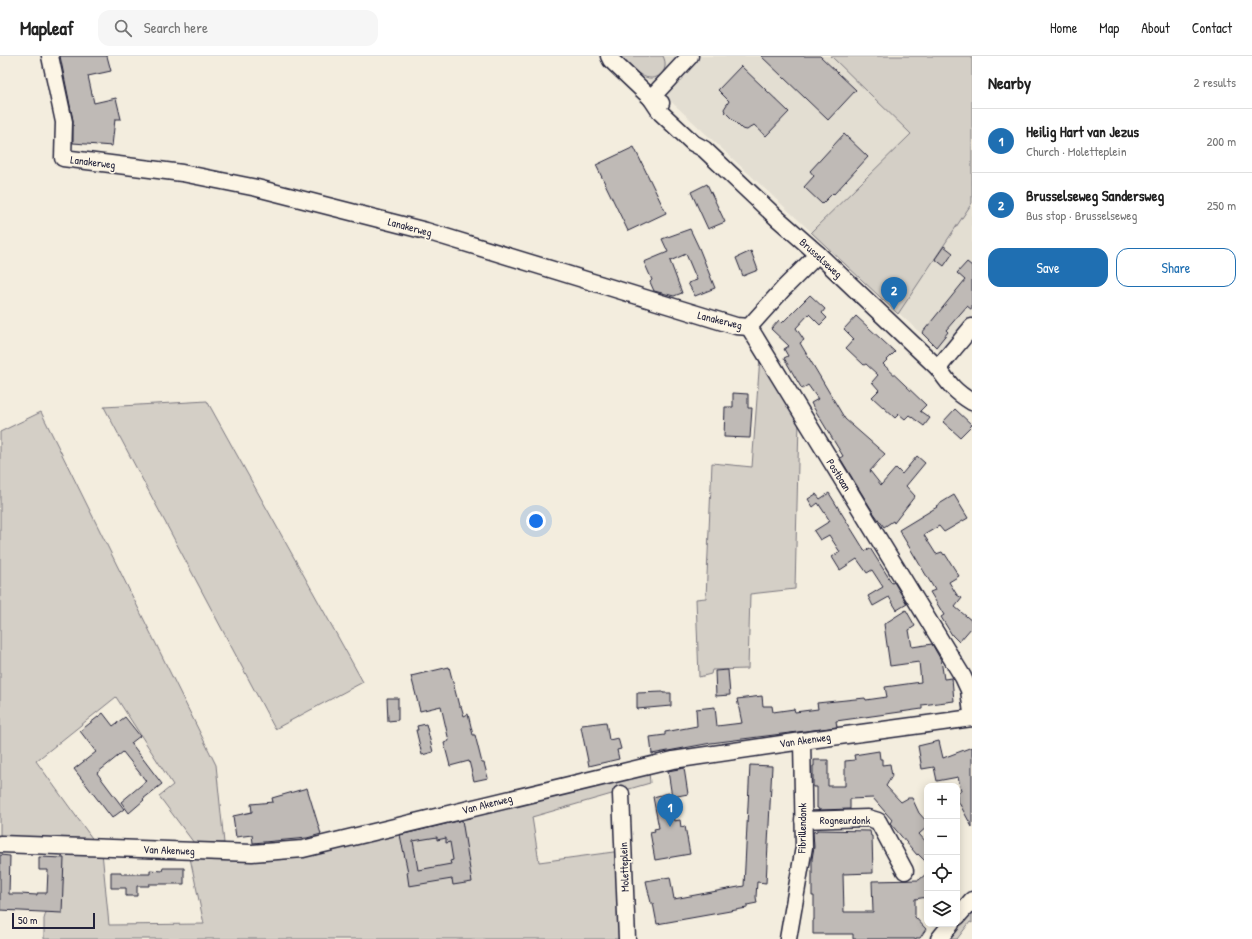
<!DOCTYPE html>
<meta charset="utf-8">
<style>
:root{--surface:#fff;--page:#f6f6f6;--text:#222;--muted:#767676;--line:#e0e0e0;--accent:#1f6fb2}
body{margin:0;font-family:"Patrick Hand",sans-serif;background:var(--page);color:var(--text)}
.controls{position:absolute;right:12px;bottom:12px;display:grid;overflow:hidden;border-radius:8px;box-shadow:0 2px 10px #0003}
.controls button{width:36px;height:36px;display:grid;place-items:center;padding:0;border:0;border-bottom:1px solid var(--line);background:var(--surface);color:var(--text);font:20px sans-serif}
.scale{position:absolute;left:12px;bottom:10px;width:83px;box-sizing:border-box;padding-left:4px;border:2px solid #22223b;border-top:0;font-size:11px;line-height:14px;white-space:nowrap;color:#22223b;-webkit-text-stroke:3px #fcf5e5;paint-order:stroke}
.you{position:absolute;left:536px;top:465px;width:14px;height:14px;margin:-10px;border:3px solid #fff;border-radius:50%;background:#1a73e8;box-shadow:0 0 0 6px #1a73e833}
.badge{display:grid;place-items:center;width:26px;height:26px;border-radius:50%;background:var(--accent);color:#fff;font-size:13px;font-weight:700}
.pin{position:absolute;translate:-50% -33px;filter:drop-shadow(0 1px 2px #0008)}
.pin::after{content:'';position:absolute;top:21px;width:14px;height:12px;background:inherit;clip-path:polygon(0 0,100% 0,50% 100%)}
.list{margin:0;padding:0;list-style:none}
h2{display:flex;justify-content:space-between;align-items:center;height:52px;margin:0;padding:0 16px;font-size:17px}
h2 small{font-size:13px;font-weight:400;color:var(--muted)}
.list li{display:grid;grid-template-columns:26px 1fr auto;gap:12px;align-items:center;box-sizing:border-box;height:64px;padding:0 16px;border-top:1px solid var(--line)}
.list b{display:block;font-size:15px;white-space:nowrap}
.list p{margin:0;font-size:13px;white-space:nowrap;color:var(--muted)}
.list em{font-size:13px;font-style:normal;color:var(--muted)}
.actions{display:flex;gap:8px;padding:12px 16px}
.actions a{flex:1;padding:9px 0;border:1px solid var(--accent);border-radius:12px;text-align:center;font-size:14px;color:var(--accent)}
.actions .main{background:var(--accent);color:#fff}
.icon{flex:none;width:22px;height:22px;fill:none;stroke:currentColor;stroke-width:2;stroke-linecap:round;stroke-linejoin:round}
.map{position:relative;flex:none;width:972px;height:883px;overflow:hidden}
header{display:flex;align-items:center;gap:24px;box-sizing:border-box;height:56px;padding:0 20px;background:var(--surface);border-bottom:1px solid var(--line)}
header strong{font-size:19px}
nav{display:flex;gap:22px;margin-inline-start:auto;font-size:14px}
.search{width:280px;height:36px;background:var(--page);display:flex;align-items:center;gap:10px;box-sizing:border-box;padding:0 14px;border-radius:12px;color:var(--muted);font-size:15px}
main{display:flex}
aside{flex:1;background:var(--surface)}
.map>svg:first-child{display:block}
.built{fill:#e3ded2}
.green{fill:#d4cfc6;stroke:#7b7880}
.building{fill:#bfbab6;stroke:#22223b;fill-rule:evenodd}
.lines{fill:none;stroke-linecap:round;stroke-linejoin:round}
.minor-casing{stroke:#22223b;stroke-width:19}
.minor{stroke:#fcf5e5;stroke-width:16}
.labels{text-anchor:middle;stroke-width:3.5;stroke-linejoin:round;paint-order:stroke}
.street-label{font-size:11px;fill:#22223b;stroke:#fcf5e5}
</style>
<header>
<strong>Mapleaf</strong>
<div class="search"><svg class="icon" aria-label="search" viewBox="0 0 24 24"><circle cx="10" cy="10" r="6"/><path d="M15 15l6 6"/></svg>Search here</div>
<nav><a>Home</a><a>Map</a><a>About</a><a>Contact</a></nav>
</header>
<main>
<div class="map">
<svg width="972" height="883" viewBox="0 0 972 883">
<rect width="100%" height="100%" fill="#f3edde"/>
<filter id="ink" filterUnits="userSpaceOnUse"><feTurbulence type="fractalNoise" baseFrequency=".025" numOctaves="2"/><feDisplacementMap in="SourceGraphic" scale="8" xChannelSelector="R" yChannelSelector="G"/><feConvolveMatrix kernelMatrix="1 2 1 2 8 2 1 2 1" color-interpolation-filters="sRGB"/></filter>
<g filter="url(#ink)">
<!-- built -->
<path class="built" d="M622 0H972V267L945 300Z"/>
<!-- green -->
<g class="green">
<path d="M619 0H663C671 16 655 28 641 19 633 15 626 7 619 0Z"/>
<path d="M831 0H972V147L898 258 811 176 911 78Z"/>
<path d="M760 301 799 365 795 533 750 538 748 613 712 614 711 618 699 621 696 543 706 542 712 407 752 411Z"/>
<path d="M207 345 363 626 275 673 104 351Z"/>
<path d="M41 356 216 709 224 787H194L159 740 173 729 116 641 36 705 94 785 0 783V376Z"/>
<path d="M649 716 650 727 532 761 539 806 621 795 624 883H44V863L64 795 102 796 109 869 204 868 190 802 276 801Z"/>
<path d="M972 853V867L970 866 957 883H949Z"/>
</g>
<!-- building -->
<g class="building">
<path d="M60 0H107L111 15 88 20 94 47 116 42 121 63H115L112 90 73 87V64Z"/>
<path d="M761 0H820L856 34 828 64Z"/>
<path d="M741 10 789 56 766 80 754 69 747 74 742 73 725 56 724 53 729 45 718 34Z"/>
<path d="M844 78 868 101 834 138 833 137 822 148 804 131 814 120 810 115Z"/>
<path d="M634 91 666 157 628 175 596 109Z"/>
<path d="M707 128 725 166 708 173 691 136Z"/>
<path d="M690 173 699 192 715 232 695 240 688 227 697 224 686 198 670 205 682 237 674 240 654 235 650 226 652 224 644 206 668 196 662 183Z"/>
<path d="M944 190 953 197 944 210 935 203Z"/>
<path d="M751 195 758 214 743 220 736 202Z"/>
<path d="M967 206 972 210V254L967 250 946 274 948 276 936 291 922 277 965 224 957 217Z"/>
<path d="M810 239 825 253 822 257 827 262 820 269 809 258 796 272 804 284 800 287 845 363 885 398 870 415 881 429 896 412 902 418 917 400 925 407 906 430 915 440 894 467 893 465 884 471 873 456 840 402 843 400 812 349 811 347 818 343 808 329 802 333 784 302 788 300 784 293 789 290 771 273 779 264 782 267Z"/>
<path d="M856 260 895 296 883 308 926 349 920 355 930 362 924 370 909 359 905 363 899 358 895 362 872 341 879 334 872 326 878 319 866 308 864 309 846 292 854 283 844 273Z"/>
<path d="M733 337 748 338V352H752L750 382 724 381 725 351H733Z"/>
<path d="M955 353 972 369 960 381 943 366Z"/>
<path d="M829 437 865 495 870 492 892 527 894 526 907 548 897 554 889 541 873 550 868 540 883 531 872 514 867 517 857 503 840 514 832 501 840 496 829 479 820 484 814 475 830 465 818 447 813 451 808 443 816 438 820 443Z"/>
<path d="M954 439 968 462 944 476 939 470 924 479 936 498 942 496 944 499 945 498 959 520 949 526 957 539 962 542 955 551 972 565V571L959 586 952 579 941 561 944 559 930 536 935 534 899 474 937 451 936 450Z"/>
<path d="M906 554 915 570 909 574 912 591 932 588 941 604 944 623 952 622 954 645 922 649V653L836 665 837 671 711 687 652 698 650 681 665 679V676L697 670 696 653 715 651 717 670 742 667 737 643 762 640 763 650H772L773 656 794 653 795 656 818 653 817 647 865 642 866 644 887 641 885 631 921 626 919 606 890 610 884 568Z"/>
<path d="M449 611 459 650H461L464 660 468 658 473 679H475L482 707H484L488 722 474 725 469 705 450 710 444 687 449 685 441 650 420 655 411 620Z"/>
<path d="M728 614 730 639 716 640 715 615Z"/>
<path d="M663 636V637H671V650L637 653V637Z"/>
<path d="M387 642H398V664L388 665Z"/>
<path d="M103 657 113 670 125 661 140 680 131 687 162 728 143 743 144 744 129 757 121 746 146 725 123 696 97 717 124 753 112 762 74 713 96 696 80 675Z"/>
<path d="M606 666 609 684 618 682 621 693 617 694 619 703 589 710 581 671 582 669Z"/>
<path d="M426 668 433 696 422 699 416 674H418L417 670Z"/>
<path d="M939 685 943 702 972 691V771L957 743V737L961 735 958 721 937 725 934 711 922 713 918 690Z"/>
<path d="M879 695 880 703H882V709L890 708 892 720 886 730 901 746 908 742H912L919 757 927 766V771L919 778 927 787V807L918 798 917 799 890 767 892 764 873 742 850 743V753L819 754 818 752H817V731H813V710H814V704H828V730H845V705L855 704 854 699Z"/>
<path d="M750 709 772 710 766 827 757 826 756 841 757 847 747 849V852L657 868 653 847H651L646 825 670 821 674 843 744 830Z"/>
<path d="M684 712 688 738 672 741 668 715Z"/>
<path d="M307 732 321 778 307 782 253 787 252 779 236 781 233 760 252 756 251 748 273 746 272 742Z"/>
<path d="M669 737 674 765 680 764 681 771 685 770 690 798 655 804 650 776 655 775 654 773 659 772 653 741Z"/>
<path d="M462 764 472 826 453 829 452 823 409 830 407 816H408L400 779ZM437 781V784L446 782V787L450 786 453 804 450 805 451 808 418 814 413 785Z"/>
<path d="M817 774 870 775 871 780H872L873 817 843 818 844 856H873L872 825 919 824 927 817V841L915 843V861L926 873 920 882H916V883H853V878H813V864H814V840H812V803L814 791 813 776 817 775Z"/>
<path d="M0 799 10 800 9 838H20L37 839V837H47L48 814H39V801L64 802 62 857 0 854Z"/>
<path d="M163 812H184V828H149V830H137V840H126V832H111V816H121V818H150V814L162 815Z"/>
</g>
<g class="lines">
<!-- minor casing -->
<g class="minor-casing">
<g id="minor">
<path d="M50 0 64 66 63 102 182 117 257 132 426 175 736 270 749 271"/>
<path d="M609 0 611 4 651 42 661 47"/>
<path d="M651 42 661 57 693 87 704 93 777 162 818 198 938 312C949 328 955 336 972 346"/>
<path d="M651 42 690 0"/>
<path d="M749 271 963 621 969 634 972 657"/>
<path d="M749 271 784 232 818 198"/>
<path d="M938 312 972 271"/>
<path d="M621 738 627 883"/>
<path d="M803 764 868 762 878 765 905 815"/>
<path d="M0 788 252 797 303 793 673 704 802 685 972 662"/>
<path d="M957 861 972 844"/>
<path d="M788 883 804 791 802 685"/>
<path d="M939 883 951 868"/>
</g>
</g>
<!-- minor -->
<use href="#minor" class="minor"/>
</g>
</g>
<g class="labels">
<!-- street labels -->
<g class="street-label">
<text transform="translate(93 106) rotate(7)" y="4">Lanakerweg</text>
<text transform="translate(410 171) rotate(15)" y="4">Lanakerweg</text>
<text transform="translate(821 202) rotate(42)" y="4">Brusselseweg</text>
<text transform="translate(720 264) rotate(14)" y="4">Lanakerweg</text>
<text transform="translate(839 419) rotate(58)" y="4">Postbaan</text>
<text transform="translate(805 684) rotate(-8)" y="4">Van Akenweg</text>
<text transform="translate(487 748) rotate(-14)" y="4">Van Akenweg</text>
<text x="845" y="768">Rogneurdonk</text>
<text transform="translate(802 772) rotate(-89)" y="4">Fibrillendonk</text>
<text transform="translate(169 794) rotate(2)" y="4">Van Akenweg</text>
<text transform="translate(624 811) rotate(-92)" y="4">Moletteplein</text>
</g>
</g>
</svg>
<div class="controls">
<button>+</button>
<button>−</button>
<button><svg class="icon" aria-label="locate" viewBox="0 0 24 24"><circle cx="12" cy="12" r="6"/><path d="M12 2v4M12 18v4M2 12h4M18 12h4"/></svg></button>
<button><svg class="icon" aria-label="layers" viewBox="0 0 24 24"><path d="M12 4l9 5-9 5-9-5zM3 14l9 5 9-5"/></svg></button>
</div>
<div class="scale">50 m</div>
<div class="you"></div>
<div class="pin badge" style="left:670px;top:771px">1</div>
<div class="pin badge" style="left:894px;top:254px">2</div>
</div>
<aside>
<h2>Nearby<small>2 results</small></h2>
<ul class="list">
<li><span class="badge">1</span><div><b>Heilig Hart van Jezus</b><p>Church · Moletteplein</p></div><em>200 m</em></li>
<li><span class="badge">2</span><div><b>Brusselseweg Sandersweg</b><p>Bus stop · Brusselseweg</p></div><em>250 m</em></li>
</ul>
<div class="actions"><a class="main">Save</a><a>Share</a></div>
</aside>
</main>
